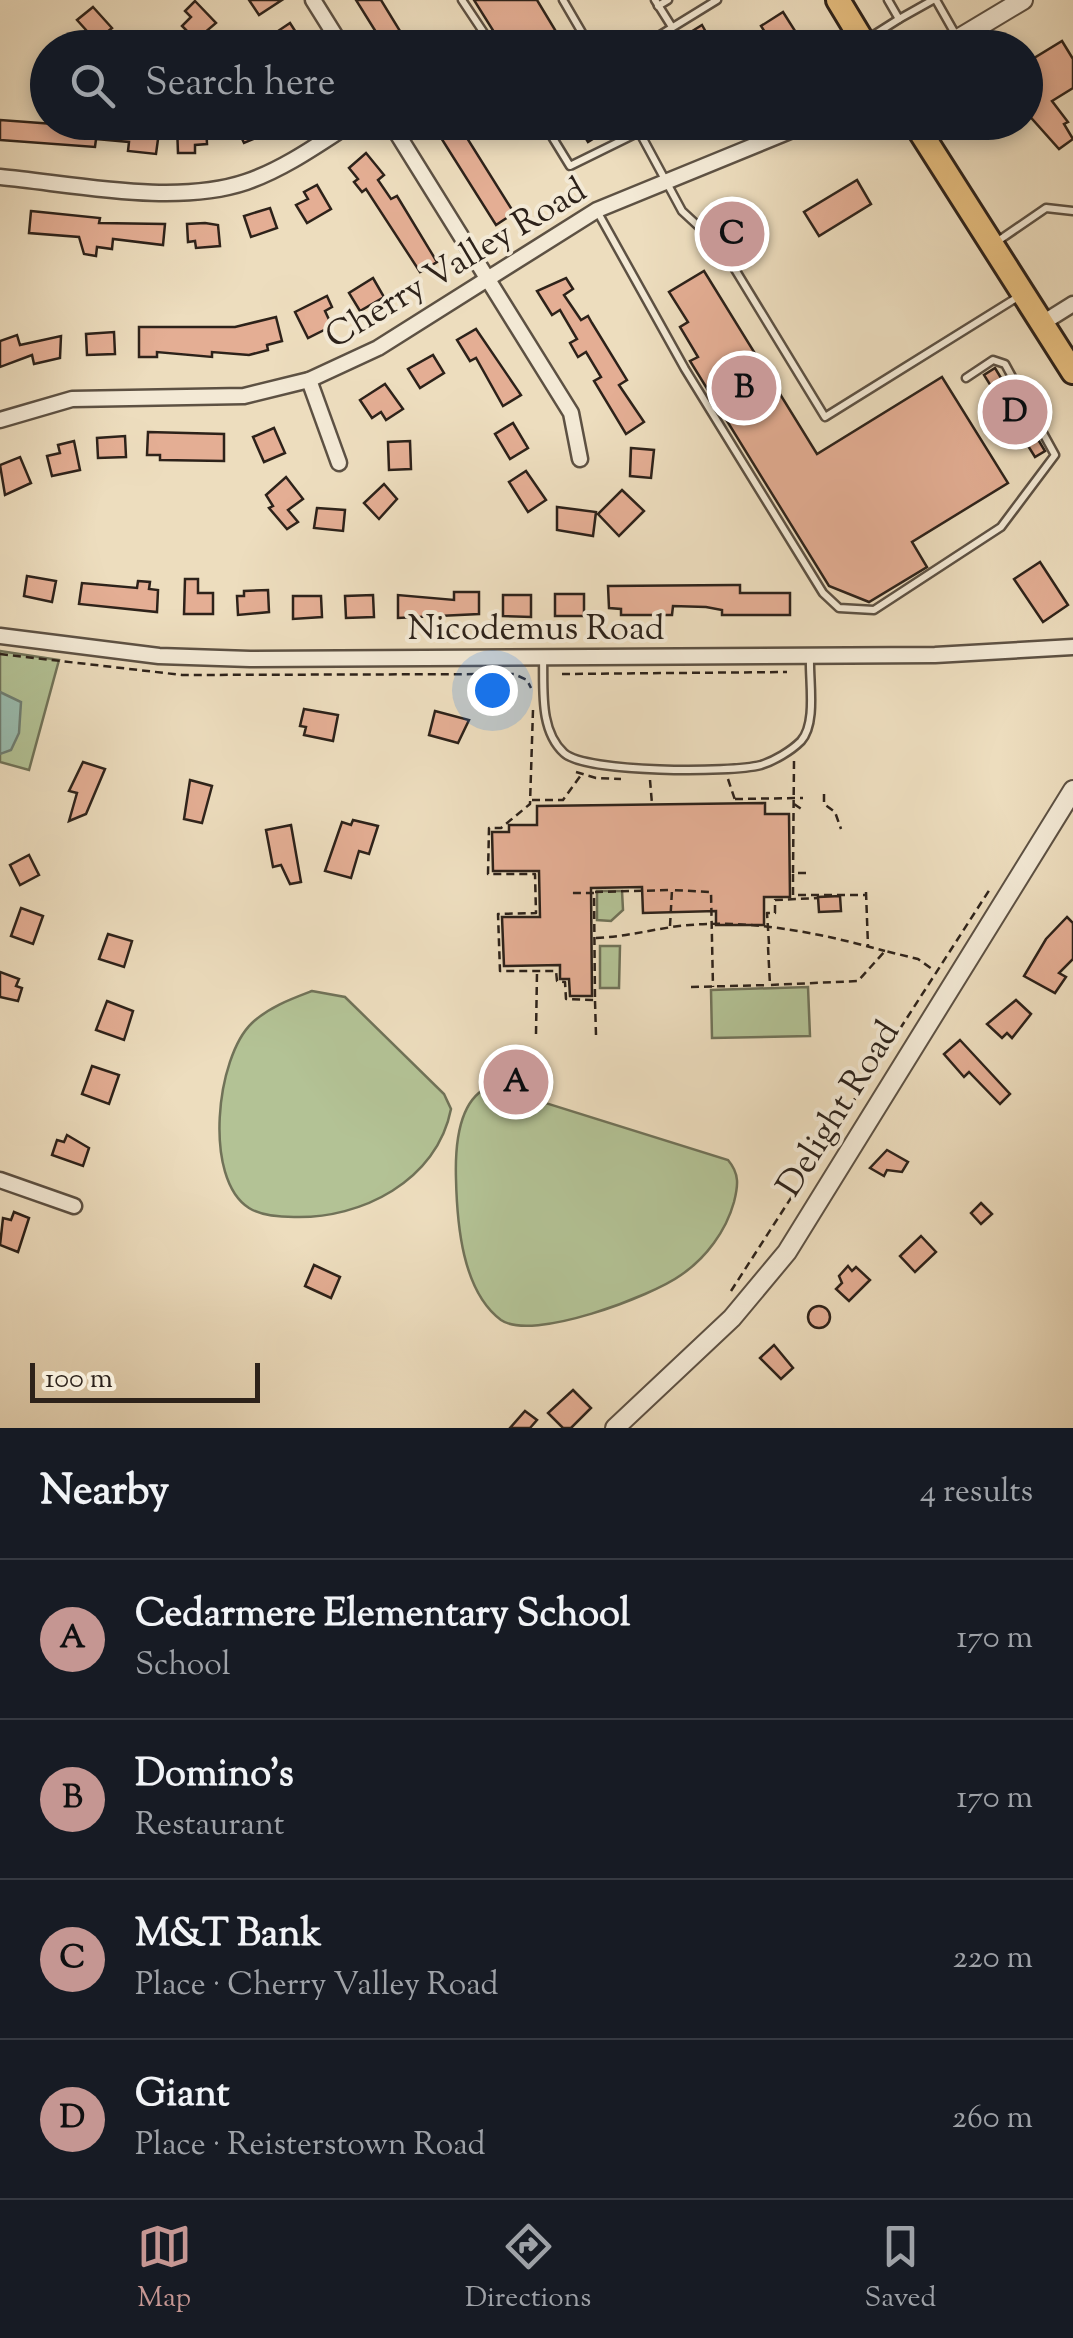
<!DOCTYPE html>
<meta charset="utf-8">
<style>
:root{--surface:#171b24;--page:#242831;--text:#f1f3f6;--muted:#9ea1a6;--line:#363941;--accent:#c59692}
body{margin:0;font-family:"Sorts Mill Goudy",serif;background:var(--page);color:var(--text)}
.scale{position:absolute;left:30px;bottom:25px;width:230px;box-sizing:border-box;padding-left:10px;border:5px solid #2d221a;border-top:0;font-size:28px;line-height:35px;white-space:nowrap;color:#2d221a;-webkit-text-stroke:8px #f3e9d5;paint-order:stroke}
.you{position:absolute;left:492px;top:690px;width:35px;height:35px;margin:-25px;border:8px solid #fff;border-radius:50%;background:#1a73e8;box-shadow:0 0 0 15px #1a73e833}
.badge{display:grid;place-items:center;width:65px;height:65px;border-radius:50%;background:var(--accent);color:#111;font-size:32px;font-weight:700}
.pin{position:absolute;translate:-50% -50%;border:5px solid #fff;box-shadow:0 2px 10px #0006}
.list{margin:0;padding:0;list-style:none}
h2{display:flex;justify-content:space-between;align-items:center;height:130px;margin:0;padding:0 40px;font-size:42px}
h2 small{font-size:32px;font-weight:400;color:var(--muted)}
.list li{display:grid;grid-template-columns:65px 1fr auto;gap:30px;align-items:center;box-sizing:border-box;height:160px;padding:0 40px;border-top:2px solid var(--line)}
.list b{display:block;font-size:38px;white-space:nowrap}
.list p{margin:0;font-size:32px;white-space:nowrap;color:var(--muted)}
.list em{font-size:32px;font-style:normal;color:var(--muted)}
.icon{flex:none;width:55px;height:55px;fill:none;stroke:currentColor;stroke-width:2;stroke-linecap:round;stroke-linejoin:round}
.map{position:relative;flex:none;width:1073px;height:1428px;overflow:hidden}
.search{position:absolute;background:var(--surface);box-shadow:0 5px 15px #0003;left:30px;right:30px;top:30px;height:110px;display:flex;align-items:center;gap:25px;box-sizing:border-box;padding:0 35px;border-radius:55px;color:var(--muted);font-size:38px}
.sheet{height:770px;background:var(--surface)}
nav{display:flex;justify-content:space-around;align-items:center;box-sizing:border-box;height:140px;border-top:2px solid var(--line);background:var(--surface);font-size:28px;color:var(--muted)}
nav a{display:grid;justify-items:center;gap:5px}
nav .on{color:var(--accent)}
.map>svg:first-child{display:block}
.green{fill:#b3c295;stroke:#707258;stroke-width:2.5}
.water{fill:#99bcaf;stroke:#6e7e73;stroke-width:2.5}
.building{fill:#e4ae94;stroke:#2d221a;stroke-width:2.5}
.lines{fill:none;stroke-linecap:round;stroke-linejoin:round}
.service-casing{stroke:#5d5143;stroke-width:11}
.minor-casing{stroke:#5d5143;stroke-width:19}
.tertiary-casing{stroke:#5d5143;stroke-width:22}
.primary-casing{stroke:#2d221a;stroke-width:28}
.path{stroke:#2d221a;stroke-width:2.5;stroke-dasharray:8 5;stroke-linecap:butt}
.service{stroke:#f3e9d5;stroke-width:6}
.minor{stroke:#f3e9d5;stroke-width:14}
.tertiary{stroke:#f3e9d5;stroke-width:18}
.primary{stroke:#e6be7f;stroke-width:22}
.labels{text-anchor:middle;stroke-width:8;stroke-linejoin:round;paint-order:stroke}
.street-label{font-size:35px;fill:#2d221a;stroke:#f3e9d5}
</style>
<div class="map">
<svg width="1073" height="1428" viewBox="0 0 1073 1428">
<rect width="100%" height="100%" fill="#edddbe"/>
<filter id="stains"><feTurbulence type="fractalNoise" baseFrequency=".002" numOctaves="4"/><feColorMatrix values="0 0 0 0 .2 0 0 0 0 .09 0 0 0 0 .02 0 0 0 .5 -.17"/></filter>
<radialGradient id="worn" r=".72"><stop offset=".6" stop-color="#630" stop-opacity="0"/><stop offset="1" stop-color="#630" stop-opacity=".3"/></radialGradient>
<!-- green -->
<g class="green">
<path d="M0 651 59 660 29 770 0 762Z"/>
<path d="M597 891H622L623 910 611 921 597 920Z"/>
<path d="M600 946H620L619 988H600Z"/>
<path d="M808 987 810 1036 712 1038 711 990Z"/>
<path d="M312 991 345 997 444 1094 451 1109C437 1181 361 1219 294 1217 280 1217 260 1215 249 1208 203 1179 216 1057 252 1023 269 1007 291 999 312 991Z"/>
<path d="M491 1086 728 1160C740 1174 738 1186 734 1202 726 1231 706 1258 681 1275 652 1296 532 1342 501 1320 462 1291 457 1223 456 1179 455 1147 458 1098 491 1086Z"/>
</g>
<!-- water -->
<path class="water" d="M0 692 21 702 19 733 11 750 0 754Z"/>
<!-- building -->
<g class="building">
<path d="M249 0H282L259 15Z"/>
<path d="M356 0H381L408 44 386 48Z"/>
<path d="M474 0H537L566 48H504Z"/>
<path d="M195 1 216 23 196 40 182 26 191 17 185 11Z"/>
<path d="M93 7 112 28 96 41 77 20Z"/>
<path d="M783 12 797 34 792 43 794 48H775L761 26Z"/>
<path d="M290 23 306 48H280L272 35Z"/>
<path d="M702 25 715 48H665Z"/>
<path d="M158 34 160 48H131L130 36Z"/>
<path d="M1062 41 1073 59V88L1052 101 1068 122 1064 124 1073 139 1059 149 1026 112V63Z"/>
<path d="M0 120 81 126 110 122 132 130V123L145 124 144 130 159 132 156 154 128 151 129 142 96 139 95 147 0 140Z"/>
<path d="M234 122H265L270 132 244 143Z"/>
<path d="M431 122H457L514 213 496 225Z"/>
<path d="M576 122H620L588 142Z"/>
<path d="M206 124 207 144 195 145V153H178L177 126Z"/>
<path d="M366 153 384 175 378 180 391 199 397 196 437 262 420 272 366 189 362 192 354 182 358 179 349 168Z"/>
<path d="M857 180 871 204 819 236 804 212Z"/>
<path d="M317 185 331 209 307 223 296 205 308 199 304 192Z"/>
<path d="M270 208 277 228 251 237 244 216Z"/>
<path d="M31 211 100 218 99 223 165 224 163 245 113 239 112 249 97 247 96 256 84 254 79 237 29 233Z"/>
<path d="M205 223 218 225 220 246 196 248 195 241 188 242 187 224Z"/>
<path d="M704 271 817 454 942 377 1008 483 912 542 927 567 869 602 829 586 690 361 698 357 680 327 688 322 669 292Z"/>
<path d="M373 278 384 297 360 311 349 293Z"/>
<path d="M566 278 573 289 564 295 581 320 588 316 592 323 627 380 619 385 644 422 626 434 594 381 601 377 586 352 578 357 570 343 577 339 560 310 552 315 537 291Z"/>
<path d="M327 296 332 307 325 311 332 326 308 338 295 312Z"/>
<path d="M276 317 282 341 267 345 268 350 249 355 212 352V357L157 352V357H139V327H235Z"/>
<path d="M476 329 521 395 503 406 476 358 470 361 457 340Z"/>
<path d="M114 332 115 354 87 355 86 334Z"/>
<path d="M17 335 20 345 61 336 60 358 34 364 32 355 0 367V341Z"/>
<path d="M433 355 444 373 420 388 408 369Z"/>
<path d="M995 368 1045 451 1035 457 984 375Z"/>
<path d="M385 384 403 409 386 420 381 412 372 418 360 400Z"/>
<path d="M513 423 528 448 510 459 495 434Z"/>
<path d="M274 428 285 453 264 462 253 437Z"/>
<path d="M148 432 224 434V461L160 460V455H147Z"/>
<path d="M125 436 126 457 98 458 97 438Z"/>
<path d="M74 441 80 470 52 476 47 456 60 453 58 445Z"/>
<path d="M410 441 411 469 389 470 388 442Z"/>
<path d="M631 448 654 450 651 478 630 476Z"/>
<path d="M20 457 31 483 5 495 0 465Z"/>
<path d="M526 471 546 500 528 512 509 482Z"/>
<path d="M286 477 303 499 288 510 298 522 287 529 269 508 273 506 266 495Z"/>
<path d="M384 484 397 499 379 519 364 503Z"/>
<path d="M622 490 644 511 619 536 598 514Z"/>
<path d="M557 507 596 512 593 536 557 530Z"/>
<path d="M317 508 345 510 343 531 314 528Z"/>
<path d="M1040 562 1068 605 1043 622 1014 579Z"/>
<path d="M27 576 56 581 52 602 24 596Z"/>
<path d="M185 579H198V593H213V614H184Z"/>
<path d="M138 581 150 582 149 589 158 590 157 612 79 604 82 583 137 588Z"/>
<path d="M733 585H740V593H790V615H722V610L706 607 673 606 672 615H621V609L609 608 608 586Z"/>
<path d="M268 590 269 612 238 615 237 596H244V591Z"/>
<path d="M454 592H479V614L398 618V595L454 600Z"/>
<rect x="555" y="594" width="29" height="22"/>
<path d="M373 595 374 617 346 618 345 596Z"/>
<path d="M503 595H531V617L503 616Z"/>
<path d="M293 596H321L322 617 293 619Z"/>
<path d="M304 709 338 715 333 741 304 735 306 727 300 726Z"/>
<path d="M435 711 469 720 458 743 429 735Z"/>
<path d="M83 762 105 769 86 814 69 821 77 793 69 791Z"/>
<path d="M190 780 212 786 202 823 184 819Z"/>
<path d="M765 803V814H789L790 897H764V925H716V911L643 913 642 887 591 888 592 996H570L569 979H560V965L504 966 502 917H540L539 871H493L492 832H509V825H537V806Z"/>
<path d="M353 820 378 826 369 854 359 851 351 878 325 871 342 822 351 825Z"/>
<path d="M291 825 301 882 290 884 281 865 273 867 266 830Z"/>
<path d="M29 855 39 875 20 885 10 865Z"/>
<path d="M840 896 841 911 819 912 818 897Z"/>
<path d="M21 908 43 916 33 944 11 936Z"/>
<path d="M1067 917 1073 923V959L1059 973 1066 977 1055 993 1024 976 1046 939Z"/>
<path d="M108 934 132 941 124 967 99 959Z"/>
<path d="M0 972 19 979 16 986 22 988 18 1001 0 997Z"/>
<path d="M1016 1000 1031 1014 1012 1038 1007 1033 1002 1038 987 1024Z"/>
<path d="M107 1001 133 1011 124 1040 96 1030Z"/>
<path d="M960 1040 1010 1094 1000 1104 969 1072 964 1077 944 1054Z"/>
<path d="M92 1066 119 1075 109 1104 82 1094Z"/>
<path d="M67 1135 89 1148 83 1166 52 1155 57 1140 64 1142Z"/>
<path d="M887 1150 908 1162 902 1172 887 1170 884 1176 870 1168Z"/>
<path d="M981 1203 992 1214 981 1224 971 1213Z"/>
<path d="M14 1212 29 1218 18 1252 0 1245 3 1218 11 1220Z"/>
<path d="M921 1236 936 1252 915 1272 900 1256Z"/>
<path d="M314 1265 340 1277 331 1298 305 1286Z"/>
<path d="M848 1266 852 1271 856 1267 870 1280 849 1301 836 1289 842 1283 839 1276Z"/>
<circle cx="819" cy="1317" r="11"/>
<path d="M774 1345 793 1368 781 1379 760 1358Z"/>
<path d="M573 1390 591 1408 571 1428H563L548 1413Z"/>
<path d="M525 1411 537 1420 530 1428H510Z"/>
</g>
<g class="lines">
<!-- service casing -->
<g class="service-casing">
<g id="service">
<path d="M462 0 494 48"/>
<path d="M563 0 591 48"/>
<path d="M655 0 672 27"/>
<path d="M888 0 899 19 933 0"/>
<path d="M936 0 957 37"/>
<path d="M658 6 668 0"/>
<path d="M869 38 899 19"/>
<path d="M639 48 717 0"/>
<path d="M543 122 570 166 639 132"/>
<path d="M634 122 682 211 722 248 825 417 1021 295"/>
<path d="M597 211 685 369 823 593 839 608 874 610 1001 527 1055 455 1005 364 993 360 966 378"/>
<path d="M995 243 1046 208 1073 211"/>
<path d="M543 658C544 689 539 730 564 753 586 773 731 773 761 765 774 761 791 751 801 741 817 723 809 681 810 658"/>
</g>
</g>
<!-- minor casing -->
<g class="minor-casing">
<g id="minor">
<path d="M313 0 343 48"/>
<path d="M390 122 571 413 580 459"/>
<path d="M0 177C74 184 175 206 246 182 284 169 319 144 353 122"/>
<path d="M1041 324 1073 304"/>
<path d="M309 380 339 463"/>
<path d="M0 420 72 399 244 396 309 380 378 348 597 210 812 122"/>
<path d="M0 636 159 656 250 659 935 655 1073 647"/>
<path d="M0 1180 74 1206"/>
</g>
</g>
<!-- tertiary casing -->
<g class="tertiary-casing">
<g id="tertiary">
<path d="M943 48 1023 0"/>
<path d="M615 1428 732 1318 787 1252 1073 790"/>
</g>
</g>
<!-- primary casing -->
<g class="primary-casing">
<g id="primary">
<path d="M838 0 867 48"/>
<path d="M914 122 1073 372"/>
</g>
</g>
<!-- path -->
<g class="path">
<path d="M0 654 182 675 514 674 527 680 531 688"/>
<path d="M562 674 787 672"/>
<path d="M533 710 530 804 501 828H489L488 874H535L536 913 498 914 500 971H556L557 981 565 982 566 999 595 1000 594 893H570"/>
<path d="M794 761 793 873H809"/>
<path d="M576 772 596 778 621 779"/>
<path d="M728 779 736 803"/>
<path d="M650 780 652 804"/>
<path d="M824 794V804L835 812 841 829"/>
<path d="M735 799 803 798"/>
<path d="M532 800H563L581 775"/>
<path d="M794 804 803 810"/>
<path d="M793 874V895H866"/>
<path d="M595 892 672 890"/>
<path d="M866 892 868 946"/>
<path d="M670 926 672 890 711 892 713 987"/>
<path d="M596 938C622 937 646 931 672 927 743 917 816 932 885 951"/>
<path d="M769 944 767 913H775V900L818 898"/>
<path d="M768 947 770 985 858 981 885 951 918 959 932 969"/>
<path d="M691 987 769 985"/>
<path d="M595 1001 596 1035"/>
<path d="M536 1034 537 972"/>
<path d="M731 1291 990 889"/>
</g>
<!-- service -->
<use href="#service" class="service"/>
<!-- minor -->
<use href="#minor" class="minor"/>
<!-- tertiary -->
<use href="#tertiary" class="tertiary"/>
<!-- primary -->
<use href="#primary" class="primary"/>
</g>
<g class="labels">
<!-- street labels -->
<g class="street-label">
<text transform="translate(455 262) rotate(-31)" y="12">Cherry Valley Road</text>
<text x="536" y="639">Nicodemus Road</text>
<text transform="translate(837 1108) rotate(-58)" y="12">Delight Road</text>
</g>
</g>
<rect width="100%" height="100%" filter="url(#stains)"/>
<rect width="100%" height="100%" fill="url(#worn)"/>
</svg>
<div class="scale">100 m</div>
<div class="you"></div>
<div class="pin badge" style="left:516px;top:1082px">A</div>
<div class="pin badge" style="left:744px;top:388px">B</div>
<div class="pin badge" style="left:732px;top:234px">C</div>
<div class="pin badge" style="left:1015px;top:412px">D</div>
<div class="search"><svg class="icon" aria-label="search" viewBox="0 0 24 24"><circle cx="10" cy="10" r="6"/><path d="M15 15l6 6"/></svg>Search here</div>
</div>
<section class="sheet">
<h2>Nearby<small>4 results</small></h2>
<ul class="list">
<li><span class="badge">A</span><div><b>Cedarmere Elementary School</b><p>School</p></div><em>170 m</em></li>
<li><span class="badge">B</span><div><b>Domino's</b><p>Restaurant</p></div><em>170 m</em></li>
<li><span class="badge">C</span><div><b>M&amp;T Bank</b><p>Place · Cherry Valley Road</p></div><em>220 m</em></li>
<li><span class="badge">D</span><div><b>Giant</b><p>Place · Reisterstown Road</p></div><em>260 m</em></li>
</ul>
</section>
<nav>
<a class="on"><svg class="icon" aria-label="map" viewBox="0 0 24 24"><path d="M3 6l6-2 6 2 6-2v14l-6 2-6-2-6 2zM9 4v14M15 6v14"/></svg>Map</a>
<a><svg class="icon" aria-label="directions" viewBox="0 0 24 24"><path d="M12 3l9 9-9 9-9-9zM9 14v-3h6M13 9l2 2-2 2"/></svg>Directions</a>
<a><svg class="icon" aria-label="saved" viewBox="0 0 24 24"><path d="M7 4h10v16l-5-4-5 4z"/></svg>Saved</a>
</nav>
